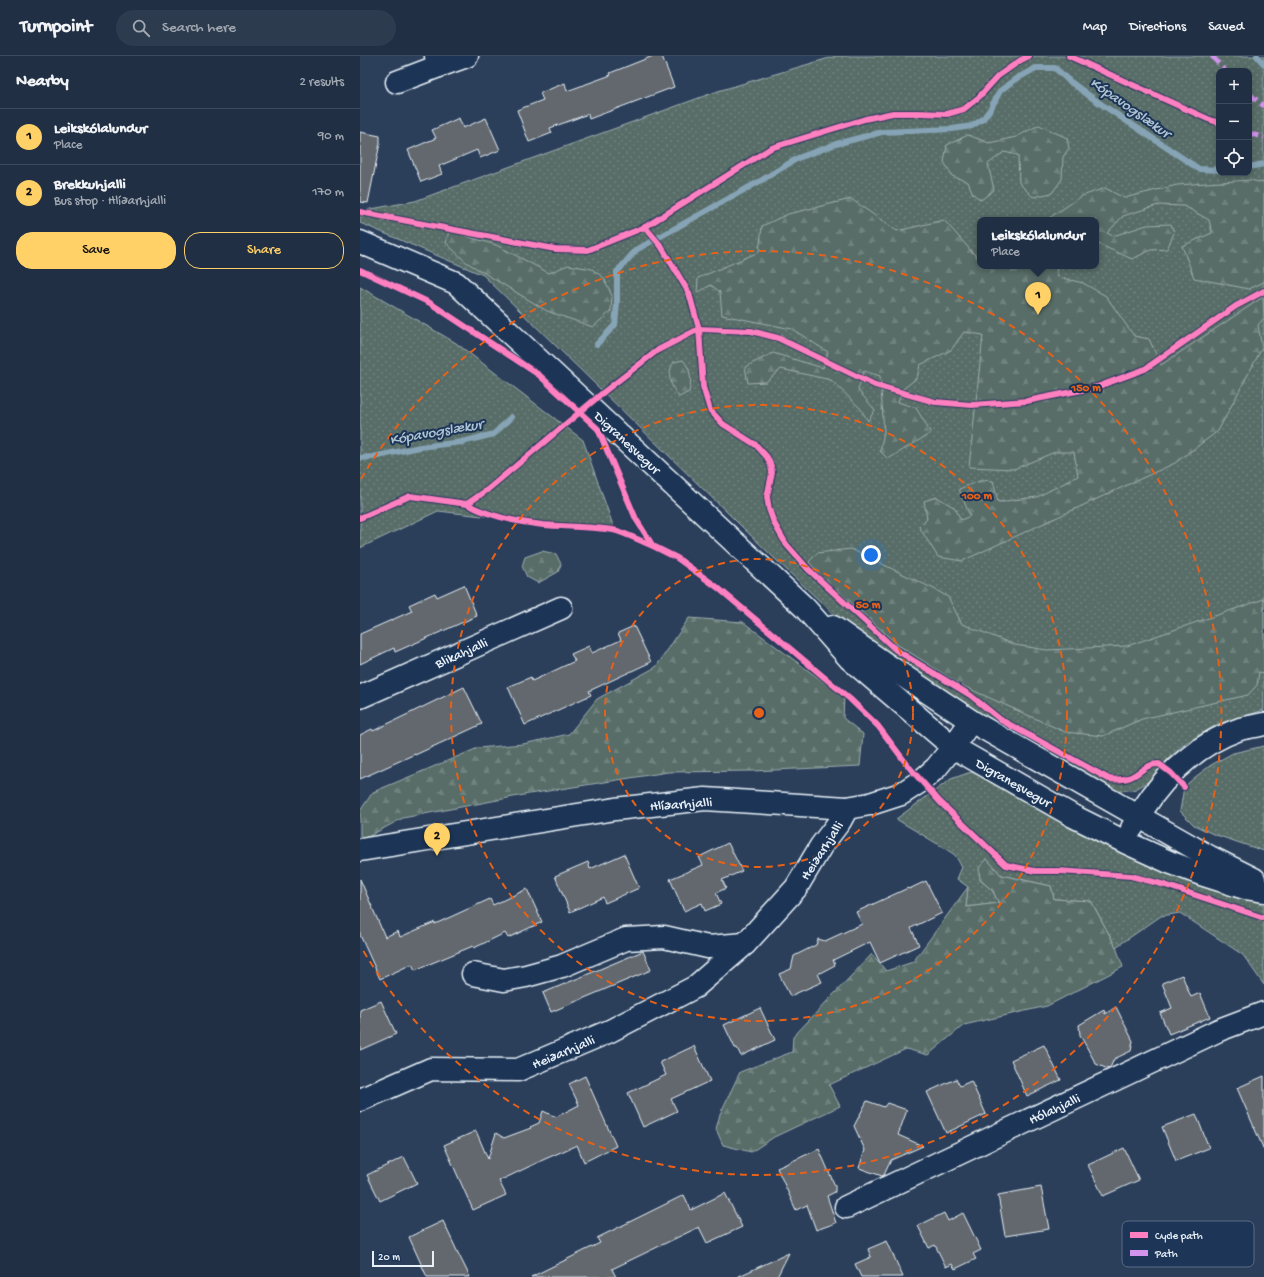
<!DOCTYPE html>
<meta charset="utf-8">
<style>
:root{--surface:#202f44;--page:#2d3b4f;--text:#f1f3f6;--muted:#a2a9b2;--line:#3d4a5d;--accent:#ffd166}
body{margin:0;font-family:"Gochi Hand",sans-serif;background:var(--page);color:var(--text)}
.controls{position:absolute;right:12px;top:12px;display:grid;overflow:hidden;border-radius:8px;box-shadow:0 2px 6px #0003}
.controls button{width:36px;height:36px;display:grid;place-items:center;padding:0;border:0;border-bottom:1px solid var(--line);background:var(--surface);color:var(--text);font:20px sans-serif}
.scale{position:absolute;left:12px;bottom:10px;width:62px;box-sizing:border-box;padding-left:4px;border:2px solid #e8f1f8;border-top:0;font-size:11px;line-height:14px;white-space:nowrap;color:#e8f1f8;-webkit-text-stroke:3px #1d3557;paint-order:stroke}
.you{position:absolute;left:511px;top:499px;width:14px;height:14px;margin:-10px;border:3px solid #fff;border-radius:50%;background:#1a73e8;box-shadow:0 0 0 6px #1a73e833}
.badge{display:grid;place-items:center;width:26px;height:26px;border-radius:50%;background:var(--accent);color:#111;font-size:13px;font-weight:700}
.pin{position:absolute;translate:-50% -33px;filter:drop-shadow(0 1px 2px #0008)}
.pin::after{content:'';position:absolute;top:21px;width:14px;height:12px;background:inherit;clip-path:polygon(0 0,100% 0,50% 100%)}
.popup{position:absolute;left:617px;top:161px;width:122px;height:52px;box-sizing:border-box;display:grid;place-content:center;border-radius:8px;background:var(--surface);filter:drop-shadow(0 1px 3px #0005);font-size:13px;white-space:nowrap;color:var(--muted)}
.popup b{font-size:15px;color:var(--text)}
.popup::after{content:'';position:absolute;left:50%;top:100%;margin-left:-8px;border:8px solid transparent;border-top-color:var(--surface)}
.list{margin:0;padding:0;list-style:none}
h2{display:flex;justify-content:space-between;align-items:center;height:52px;margin:0;padding:0 16px;font-size:17px}
h2 small{font-size:13px;font-weight:400;color:var(--muted)}
.list li{display:grid;grid-template-columns:26px 1fr auto;gap:12px;align-items:center;box-sizing:border-box;height:56px;padding:0 16px;border-top:1px solid var(--line)}
.list b{display:block;font-size:15px;white-space:nowrap}
.list p{margin:0;font-size:13px;white-space:nowrap;color:var(--muted)}
.list em{font-size:13px;font-style:normal;color:var(--muted)}
.actions{display:flex;gap:8px;padding:12px 16px}
.actions a{flex:1;padding:9px 0;border:1px solid var(--accent);border-radius:16px;text-align:center;font-size:14px;color:var(--accent)}
.actions .main{background:var(--accent);color:#111}
.icon{flex:none;width:22px;height:22px;fill:none;stroke:currentColor;stroke-width:2;stroke-linecap:round;stroke-linejoin:round}
.map{position:relative;flex:none;width:904px;height:1221px;overflow:hidden}
header{display:flex;align-items:center;gap:24px;box-sizing:border-box;height:56px;padding:0 20px;background:var(--surface);border-bottom:1px solid var(--line)}
header strong{font-size:19px}
nav{display:flex;gap:22px;margin-inline-start:auto;font-size:14px}
.search{width:280px;height:36px;background:var(--page);display:flex;align-items:center;gap:10px;box-sizing:border-box;padding:0 14px;border-radius:22px;color:var(--muted);font-size:15px}
main{display:flex}
aside{flex:1;background:var(--surface)}
.map>svg:first-child{display:block}
.grass{fill:url(#grass-dots);stroke:#a0afb0;fill-rule:evenodd}
.forest{fill:url(#forest-firs);stroke:#a0afb0}
.lines{fill:none;stroke-linecap:round;stroke-linejoin:round}
.stream{stroke:#86a4b6;stroke-width:6}
.building{fill:#62676d;stroke:#e8f1f8}
.minor-casing{stroke:#e8f1f8;stroke-width:25}
.tertiary-casing{stroke:#e8f1f8;stroke-width:25}
.minor{stroke:#1d3557;stroke-width:22}
.tertiary{stroke:#1d3557;stroke-width:22}
.quiet{stroke:#d193ec;stroke-width:5;stroke-dasharray:10 5;stroke-linecap:butt}
.cycleway-casing{stroke:#1d3557;stroke-width:8}
.cycleway{stroke:#ff80c0;stroke-width:6}
.ring{fill:none;stroke:#e86118;stroke-width:2;stroke-dasharray:7 5}
.labels{text-anchor:middle;stroke-width:4;stroke-linejoin:round;paint-order:stroke}
.street-label{font-size:14px;fill:#e8f1f8;stroke:#1d3557}
.water-label{font-size:15px;font-style:italic;fill:#afc4d2;stroke:#1d3557}
.key{fill:#1d3557;stroke:#5a6d87;stroke-width:1}
.key-label{font-size:11px;fill:#e8f1f8}
.centre{fill:#e86118;stroke:#1d3557;stroke-width:2}
.ring-label{font-size:12px;text-anchor:middle;font-weight:bold;fill:#e86118;stroke:#1d3557;stroke-width:4;stroke-linejoin:round;paint-order:stroke}
</style>
<header>
<strong>Turnpoint</strong>
<div class="search"><svg class="icon" aria-label="search" viewBox="0 0 24 24"><circle cx="10" cy="10" r="6"/><path d="M15 15l6 6"/></svg>Search here</div>
<nav><a>Map</a><a>Directions</a><a>Saved</a></nav>
</header>
<main>
<aside>
<h2>Nearby<small>2 results</small></h2>
<ul class="list">
<li><span class="badge">1</span><div><b>Leikskólalundur</b><p>Place</p></div><em>90 m</em></li>
<li><span class="badge">2</span><div><b>Brekkuhjalli</b><p>Bus stop · Hlíðarhjalli</p></div><em>170 m</em></li>
</ul>
<div class="actions"><a class="main">Save</a><a>Share</a></div>
</aside>
<div class="map">
<svg width="904" height="1221" viewBox="0 0 904 1221">
<defs>
<pattern id="grass-dots" width="8" height="8" patternUnits="userSpaceOnUse"><rect width="8" height="8" fill="#586d68"/><path d="M2 2h.1M6 6h.1" fill="none" stroke="#70827e" stroke-width="1.8" stroke-linecap="round"/></pattern>
<pattern id="forest-firs" width="22" height="20" patternUnits="userSpaceOnUse"><rect width="22" height="20" fill="#586d68"/><path d="M5 1l3.5 6h-7zM16 11l3.5 6h-7z" fill="#70827e"/></pattern>
</defs>
<rect width="100%" height="100%" fill="#2b3f5b"/>
<filter id="ink" filterUnits="userSpaceOnUse"><feTurbulence type="fractalNoise" baseFrequency=".025" numOctaves="2"/><feDisplacementMap in="SourceGraphic" scale="8" xChannelSelector="R" yChannelSelector="G"/><feConvolveMatrix kernelMatrix="1 2 1 2 8 2 1 2 1" color-interpolation-filters="sRGB"/></filter>
<g filter="url(#ink)">
<!-- grass -->
<g class="grass">
<path d="M476 0H904V654L858 668 824 688 808 703 791 724 776 733 753 736 586 638 481 565 413 501 123 219 0 167V155L55 145 358 35ZM859 15H889V117H859ZM620 164H736V210H620Z"/>
<path d="M0 231 96 287 223 384 255 475 78 455 0 492Z"/>
<path d="M904 690V795L853 778 834 769 820 755 824 731 834 722 851 709 873 697Z"/>
<path d="M614 716 881 840 904 849V929L883 899 820 857 801 860 756 891 731 845 694 843 691 830 641 819 627 804 620 824 632 834 639 847 606 851 608 831 597 823 602 811 595 799 581 790 536 763 591 723 608 717Z"/>
</g>
<!-- forest -->
<g class="forest">
<path d="M679 69 707 82 709 92 703 101 702 123 692 137 673 141 659 127 658 99 644 96 628 108 634 134 621 144 613 138 608 126 592 120 584 106 587 89 608 79 629 87 656 81Z"/>
<path d="M890 124 904 127V226L889 233 834 222 822 190 852 177 849 164 824 150 798 149 763 160 747 177 753 180 787 169 811 168 814 177 807 193 791 194 772 203 736 187V164H686L722 140 745 132 764 142 817 129Z"/>
<path d="M491 143 537 175 584 164 620 205V210H624L626 212 629 210H696L698 221 723 227 746 240 774 280 789 283 801 309 903 241 904 262 898 269 902 292 858 375 815 407 602 505 578 501 559 471 567 463 564 445 577 441 595 452 601 464 610 460 599 433 622 424 633 425 638 446 677 441 718 420 714 396H695L654 413 609 411 623 279 604 276 591 294 560 309 557 322 543 333 538 346 556 352 571 377 528 403 520 395 524 376 520 320 504 315 498 334 515 354 508 365 500 352 471 324 421 313 406 326 388 327 385 311 413 297 463 312 468 296 432 273 362 259 360 236 351 229 337 237 338 222 399 196 402 170 428 158Z"/>
<path d="M89 175 136 189 189 217 208 209 232 213 244 222 252 240 251 255 233 271 187 255 106 206 86 187Z"/>
<path d="M323 304C331 313 332 325 329 336L319 341C310 329 306 319 314 306Z"/>
<path d="M491 493 574 533 588 541 602 568 655 589 687 594 767 590 904 543V617L899 616 897 629 888 639 782 663 743 680 705 676 601 629 538 589 461 520 449 506 457 497Z"/>
<path d="M182 495 196 498 201 508 198 516 178 527 167 521 162 510 165 501Z"/>
<path d="M329 562 383 566 484 641 483 662 503 678 500 710 392 715 308 716 169 738 43 762 0 785V755L13 736 118 692 163 688 209 678 237 643 296 611Z"/>
<path d="M627 803 641 819 691 830 694 843 731 845 756 891 763 911 687 950 604 969 568 999 546 993 469 1029 480 1050 414 1081 391 1096 363 1089 356 1073 360 1058 380 1016 432 996 433 981 512 898 526 915 553 906 608 831 606 851 639 847 632 834 620 824 619 812Z"/>
</g>
<g class="lines">
<!-- stream -->
<g class="stream">
<path d="M897 0 904 8"/>
<path d="M889 111 904 108"/>
<path d="M237 288 255 269 257 247V216L276 194 402 124 438 102 476 88 522 76 592 73 612 70 623 63 631 52 640 35 654 24 676 12H695L708 24 735 44 839 113 859 114"/>
<path d="M0 402 13 401 60 391 102 386 134 378 151 361"/>
</g>
</g>
<!-- building -->
<g class="building">
<path d="M293 0H302L314 31 229 63 228 58 190 72 192 77 169 86 157 54 183 44 180 37 205 27 207 35 251 19 250 17Z"/>
<path d="M99 62 103 72 126 62 140 94 120 102 117 94 79 110 82 118 61 126 48 94 76 82 72 74Z"/>
<path d="M0 76 20 80V87L8 147 0 146Z"/>
<path d="M104 529 117 560 35 596 34 592 0 608V578L52 555 49 549 75 537 77 541Z"/>
<path d="M274 570 291 606 229 635 231 639 165 669 148 631 171 621 172 625 215 605 211 598 229 590 232 597 261 584 258 577Z"/>
<path d="M104 631 122 668 55 699V698L0 723V679L12 673 13 675Z"/>
<path d="M368 787 382 815 362 824 366 832 356 837 361 848 345 855 342 847 324 855 310 823 343 809 339 801Z"/>
<path d="M264 798 279 832 245 847 243 841 210 856 195 820 228 806 230 813Z"/>
<path d="M0 823 25 881 38 875 40 881 75 866V868L130 843 133 849 167 833 182 866 148 882 145 877 114 892 113 890 55 914 52 908 20 923 0 879Z"/>
<path d="M566 825 582 857 551 872 559 889 520 907 510 886 473 904 475 909 458 918 462 926 430 940 419 918 431 913 434 900 456 889 458 883 465 885 502 868 496 856 548 832 549 833Z"/>
<path d="M283 895 291 914 191 956 183 937Z"/>
<path d="M822 919 831 941 840 937 850 961 809 978 800 957 812 952 802 927Z"/>
<path d="M21 945 36 978 0 994V954Z"/>
<path d="M756 951 773 985 771 995 754 1003 750 1012 748 1013 736 1008 720 979 719 969 744 954 745 958Z"/>
<path d="M400 952 415 984 381 1000 377 992H375L364 969Z"/>
<path d="M684 989 701 1024 667 1040 651 1004Z"/>
<path d="M334 990 350 1025 311 1043 317 1055 283 1071 268 1037 306 1019 300 1006Z"/>
<path d="M225 1020 256 1090 224 1106 217 1089 185 1103 139 1125 146 1139 113 1154 84 1089 116 1075 128 1103 136 1077 144 1082 171 1072 170 1071 179 1067 183 1055 196 1061 219 1049 209 1028Z"/>
<path d="M904 1020V1094L877 1032Z"/>
<path d="M596 1023 600 1030 611 1025 626 1058 586 1077 567 1036Z"/>
<path d="M507 1045 524 1051 527 1047 547 1054 538 1079 563 1090 531 1104 524 1119 522 1120 499 1112 505 1094 494 1070Z"/>
<path d="M836 1058 849 1092 816 1105 802 1071Z"/>
<path d="M764 1092 779 1124 743 1140 728 1109Z"/>
<path d="M459 1093 475 1130V1136L467 1140 476 1167 456 1174 447 1149 436 1154 417 1112Z"/>
<path d="M44 1101 57 1127 20 1145 7 1119Z"/>
<path d="M681 1131 689 1173 645 1180 638 1139Z"/>
<path d="M365 1137 382 1171 347 1187 339 1171 252 1213 256 1221H171L240 1187 237 1182 324 1139 331 1154Z"/>
<path d="M584 1157 588 1165 603 1157 621 1194 613 1198 616 1203 595 1213 592 1208 586 1211 575 1189 569 1192 558 1170Z"/>
<path d="M83 1165 98 1197 110 1221H67L49 1181Z"/>
<path d="M527 1185 543 1221H501L495 1208 511 1201 508 1193Z"/>
<path d="M429 1197 417 1221H377Z"/>
</g>
<g class="lines">
<!-- minor casing -->
<g class="minor-casing">
<g id="minor">
<path d="M76 0 79 10 107 0"/>
<path d="M37 26 79 10"/>
<path d="M0 641 201 552"/>
<path d="M113 918 144 924 166 920 202 910 266 883 304 881 348 891 385 888"/>
<path d="M0 1044 71 1013 158 1014 250 975 335 931 385 888 436 832 461 790 480 765 487 752"/>
<path d="M486 1151 859 974 904 957"/>
</g>
</g>
<!-- tertiary casing -->
<g class="tertiary-casing">
<g id="tertiary">
<path d="M0 186 96 227 445 552 490 603 593 691 713 760 765 786 809 806 841 818 885 832 904 835"/>
<path d="M473 571 527 609 611 665 850 801 894 823"/>
<path d="M772 772C795 728 832 690 880 673 888 671 896 670 904 668"/>
<path d="M0 794 255 753 345 743 487 752 510 748 541 738 561 725 576 712 593 691 611 665"/>
</g>
</g>
<!-- minor -->
<use href="#minor" class="minor"/>
<!-- tertiary -->
<use href="#tertiary" class="tertiary"/>
<!-- quiet -->
<g class="quiet">
<path d="M852 0 865 15"/>
<path d="M889 38 904 50"/>
<path d="M889 77 904 82"/>
</g>
<!-- cycleway casing -->
<g class="cycleway-casing">
<g id="cycleway">
<path d="M709 0 848 63 859 67"/>
<path d="M0 156 195 193 228 194 285 171 411 92 505 63 533 57H559L587 58 604 53 619 41 638 20 661 4 669 0"/>
<path d="M285 171 301 190 329 237 339 273 343 331 350 354 363 368 396 389 407 401 411 410 412 417 407 441 409 453 414 467 426 488 448 513 536 594 610 639 641 664 749 723C757 724 764 724 771 721 782 716 785 708 799 708L811 717 824 731"/>
<path d="M0 214 70 247 179 319 238 373 276 463 293 490 317 502 357 531 490 643 518 670 549 711 580 746 646 809 675 815H699L771 820 805 829 904 862"/>
<path d="M107 448C130 461 156 466 183 469 206 471 230 470 253 474 266 477 280 485 293 490"/>
<path d="M0 462 50 440 107 448 127 434 245 335 298 294 339 273 391 275 418 282 515 329 575 346 612 349 667 345 737 331 785 313 876 250 904 235"/>
</g>
</g>
<!-- cycleway -->
<use href="#cycleway" class="cycleway"/>
</g>
</g>
<!-- distance rings -->
<g class="ring">
<circle cx="399" cy="657" r="154"/>
<circle cx="399" cy="657" r="308"/>
<path d="M1 423A462 462 0 1 1 1 891"/>
</g>
<g class="labels">
<!-- street labels -->
<g class="street-label">
<text transform="translate(268 386) rotate(43)" y="5">Digranesvegur</text>
<text transform="translate(101 596) rotate(-24)" y="5">Blikahjalli</text>
<text transform="translate(654 726) rotate(30)" y="5">Digranesvegur</text>
<text transform="translate(321 747) rotate(-4)" y="5">Hlíðarhjalli</text>
<text transform="translate(461 794) rotate(-57)" y="5">Heiðarhjalli</text>
<text transform="translate(203 995) rotate(-23)" y="5">Heiðarhjalli</text>
<text transform="translate(694 1052) rotate(-25)" y="5">Hólahjalli</text>
</g>
<!-- water labels -->
<g class="water-label">
<text transform="translate(771 51) rotate(35)" y="5">Kópavogslækur</text>
<text transform="translate(76 375) rotate(-10)" y="5">Kópavogslækur</text>
</g>
</g>
<!-- legend -->
<rect x="762" y="1165" width="132" height="46" rx="6" class="key"/>
<rect x="770" y="1176" width="18" height="6" fill="#ff80c0"/>
<rect x="770" y="1194" width="18" height="6" fill="#d193ec"/>
<g class="key-label">
<text x="795" y="1183">Cycle path</text>
<text x="795" y="1201">Path</text>
</g>
<circle cx="399" cy="657" r="6" class="centre"/>
<g class="ring-label">
<text x="726" y="335">150 m</text>
<text x="617" y="443">100 m</text>
<text x="508" y="552">50 m</text>
</g>
</svg>
<div class="controls">
<button>+</button>
<button>−</button>
<button><svg class="icon" aria-label="locate" viewBox="0 0 24 24"><circle cx="12" cy="12" r="6"/><path d="M12 2v4M12 18v4M2 12h4M18 12h4"/></svg></button>
</div>
<div class="scale">20 m</div>
<div class="you"></div>
<div class="pin badge" style="left:678px;top:259px">1</div>
<div class="popup"><b>Leikskólalundur</b>Place</div>
<div class="pin badge" style="left:77px;top:800px">2</div>
</div>
</main>
